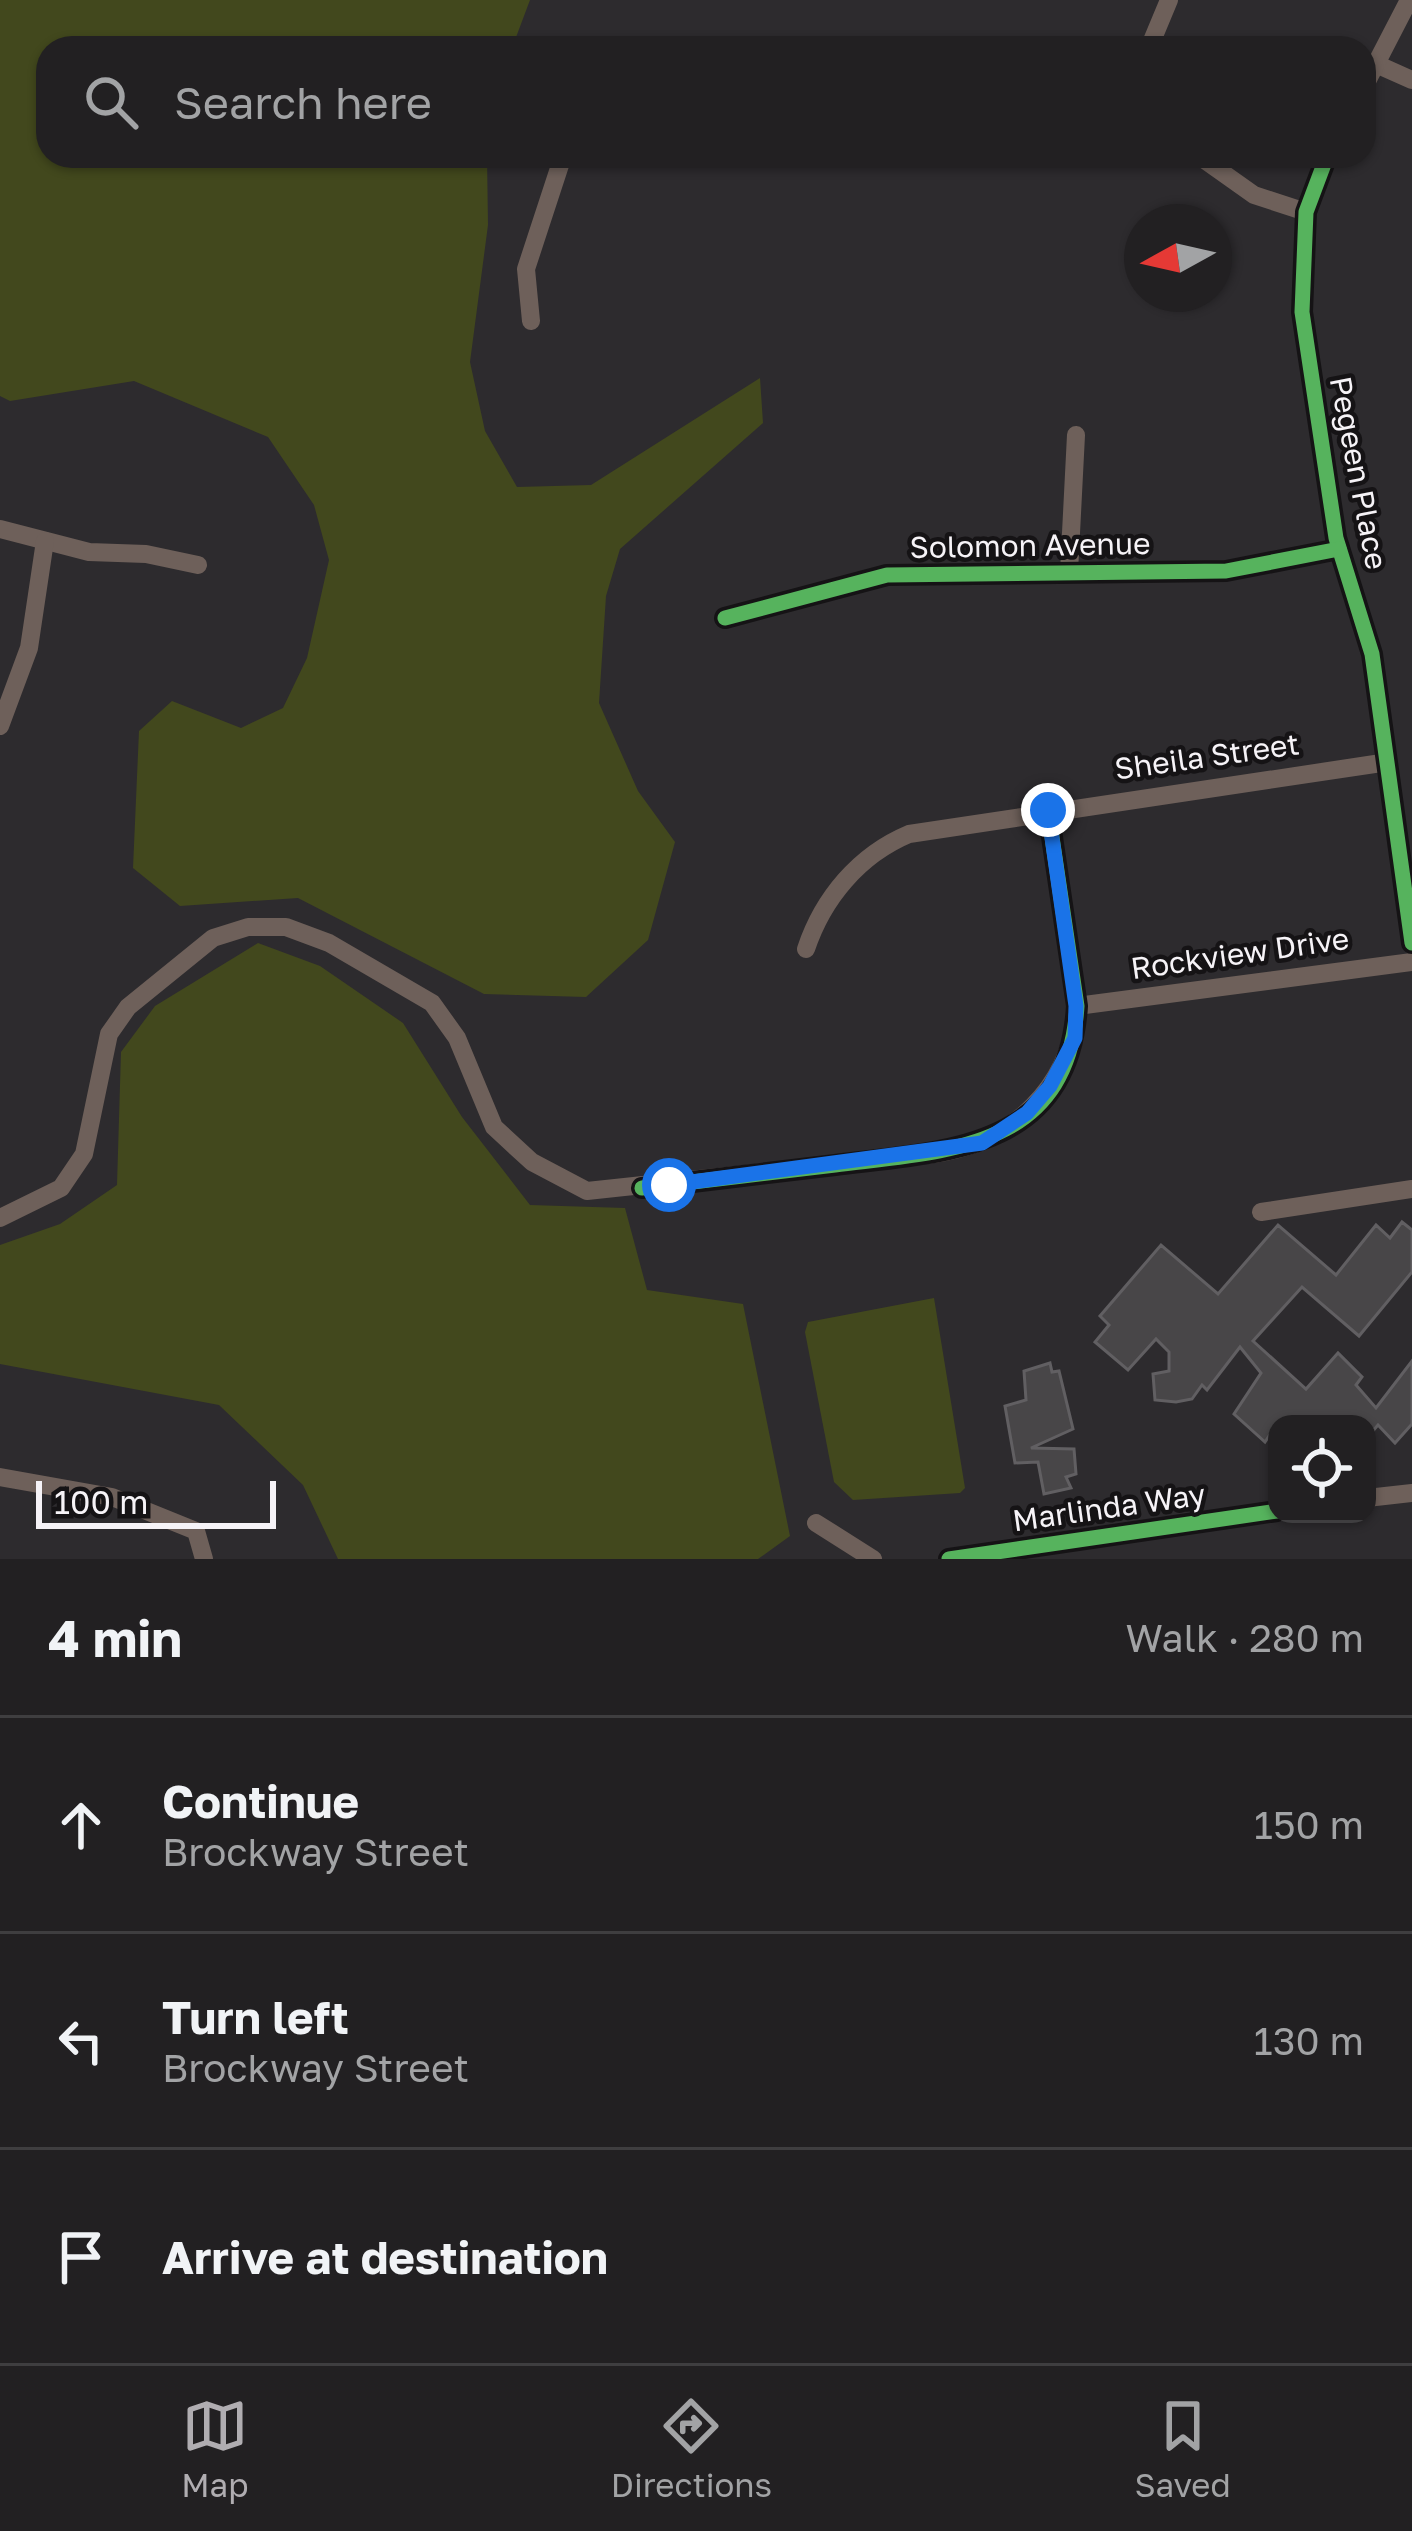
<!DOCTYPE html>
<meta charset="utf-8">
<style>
:root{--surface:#222022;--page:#2a282a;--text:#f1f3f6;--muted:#a2a3a5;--line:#3f3e40;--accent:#b0adb1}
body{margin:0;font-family:"Golos Text",sans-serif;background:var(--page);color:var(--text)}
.controls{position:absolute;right:36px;bottom:36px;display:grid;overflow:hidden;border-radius:24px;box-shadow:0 3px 9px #0004}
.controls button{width:108px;height:108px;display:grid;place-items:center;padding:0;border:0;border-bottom:3px solid var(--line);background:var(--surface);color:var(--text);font:60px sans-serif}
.compass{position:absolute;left:1124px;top:204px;width:108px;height:108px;border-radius:50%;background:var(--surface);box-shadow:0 3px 9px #0004;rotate:262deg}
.scale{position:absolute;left:36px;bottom:30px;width:240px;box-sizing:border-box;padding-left:12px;border:6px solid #f6f3f7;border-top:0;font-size:33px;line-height:42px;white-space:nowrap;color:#f6f3f7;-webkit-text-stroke:9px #151315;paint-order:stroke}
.stop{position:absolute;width:36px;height:36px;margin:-27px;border:9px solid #1a73e8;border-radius:50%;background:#fff}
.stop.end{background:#1a73e8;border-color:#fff;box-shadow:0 3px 12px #0008}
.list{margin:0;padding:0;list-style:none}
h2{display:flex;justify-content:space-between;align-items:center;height:156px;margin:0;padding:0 48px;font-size:51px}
h2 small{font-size:39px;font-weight:400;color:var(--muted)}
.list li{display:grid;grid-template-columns:78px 1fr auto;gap:36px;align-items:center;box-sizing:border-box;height:216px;padding:0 48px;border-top:3px solid var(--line)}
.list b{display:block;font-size:45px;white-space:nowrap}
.list p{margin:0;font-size:39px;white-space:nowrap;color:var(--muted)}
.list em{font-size:39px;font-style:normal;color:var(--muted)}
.icon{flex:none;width:66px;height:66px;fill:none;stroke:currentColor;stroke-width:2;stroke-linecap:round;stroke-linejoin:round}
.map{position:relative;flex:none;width:1412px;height:1559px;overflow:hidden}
.search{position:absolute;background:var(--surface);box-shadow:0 3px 9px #0004;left:36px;right:36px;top:36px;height:132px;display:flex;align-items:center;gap:30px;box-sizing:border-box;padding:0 42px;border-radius:36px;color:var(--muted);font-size:45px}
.sheet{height:804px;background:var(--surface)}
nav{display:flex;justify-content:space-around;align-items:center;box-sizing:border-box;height:168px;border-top:3px solid var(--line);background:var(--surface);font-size:33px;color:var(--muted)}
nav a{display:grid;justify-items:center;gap:6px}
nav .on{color:var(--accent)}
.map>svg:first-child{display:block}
.green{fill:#42481d}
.building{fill:#484648;stroke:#615f62;stroke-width:3}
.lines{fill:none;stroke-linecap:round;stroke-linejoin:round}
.minor{stroke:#6e605a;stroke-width:18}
.cycleway-casing{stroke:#151315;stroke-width:22}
.cycleway{stroke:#56b35d;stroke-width:15}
.route{stroke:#1a73e8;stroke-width:15}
.labels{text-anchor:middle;stroke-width:9;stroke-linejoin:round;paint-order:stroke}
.street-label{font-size:30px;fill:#f6f3f7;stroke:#151315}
</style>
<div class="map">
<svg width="1412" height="1559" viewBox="0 0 1412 1559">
<rect width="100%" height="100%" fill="#2d2b2e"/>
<!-- green -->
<g class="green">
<path d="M0 0H530L512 48H48V156H487L488 225 470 362 485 431 517 487 591 485 760 378 763 423 620 549 606 596 599 703 638 791 675 842 648 940 586 997 484 994 298 898 180 906 133 868 139 731 172 701 241 728 283 708 307 658 329 560 314 505 268 437 134 381 10 401 0 396Z"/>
<path d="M258 943 320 966 403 1023 462 1117 530 1205 625 1208 647 1290 743 1304 790 1536 758 1559H338L303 1485 219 1405 0 1364V1245L60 1224 117 1185 121 1052 155 1006Z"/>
<path d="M934 1298 965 1488 960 1493 853 1500 834 1482 805 1332 808 1322Z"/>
</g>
<!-- building -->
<g class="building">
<path d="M1402 1222 1412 1230V1272L1359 1336 1302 1287 1253 1341 1306 1389 1338 1353 1362 1377 1356 1385 1376 1408 1412 1361V1424L1395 1443 1378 1425 1367 1438V1424H1277L1265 1442 1234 1414 1261 1373 1240 1347 1207 1390 1202 1385 1192 1399 1176 1402 1155 1400 1153 1374 1169 1371V1352L1156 1339 1128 1370 1095 1342 1109 1325 1100 1316 1161 1245 1218 1294 1278 1225 1336 1275 1376 1225 1390 1238Z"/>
<path d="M1050 1363 1052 1372 1059 1371 1073 1429 1031 1448 1074 1449 1076 1474 1066 1477 1071 1488 1044 1494 1038 1462 1015 1463 1005 1406 1026 1400 1024 1371Z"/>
</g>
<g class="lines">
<!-- minor -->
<g class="minor">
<path d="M1149 48 1169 0"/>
<path d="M1376 64 1412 80"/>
<path d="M1364 87 1409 0"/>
<path d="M1199 156 1254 195 1306 212"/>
<path d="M1327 156 1306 212 1302 312 1336 538 1372 654 1412 943"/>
<path d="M531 321 526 269 563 156"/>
<path d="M0 529 89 552 146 554 198 565"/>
<path d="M1069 572 1076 435"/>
<path d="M725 618 887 575 1226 571 1339 549"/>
<path d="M0 726 29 648 45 541"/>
<path d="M806 949C823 898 859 855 909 834L1388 762"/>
<path d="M1077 1006 1412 962"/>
<path d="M1261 1212 1412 1189"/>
<path d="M0 1218 61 1188 84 1154 109 1034 128 1007 213 938 248 927H286L329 943 432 1003 457 1038 494 1127 532 1162 587 1191 933 1154C1012 1143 1071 1088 1077 1006L1048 810"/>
<path d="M0 1477 112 1497 196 1531 204 1559"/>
<path d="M1367 1498 1412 1493"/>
<path d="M816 1523 873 1559"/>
<path d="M949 1559 1277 1511"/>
</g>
<!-- cycleway casing -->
<g class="cycleway-casing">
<g id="cycleway">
<path d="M1327 156 1306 212 1302 312 1336 538 1372 654 1412 943"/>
<path d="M725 618 887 575 1226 571 1339 549"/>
<path d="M642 1188C706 1180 771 1173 835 1165 946 1151 1068 1151 1077 1006L1048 810"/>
<path d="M949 1559 1277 1511"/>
</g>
</g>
<!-- cycleway -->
<use href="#cycleway" class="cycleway"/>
</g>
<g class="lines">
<!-- route -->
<path class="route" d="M669 1185 982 1143 1027 1113 1050 1086 1075 1038 1076 1006 1048 810"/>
</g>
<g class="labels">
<!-- street labels -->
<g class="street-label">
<text transform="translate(1358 473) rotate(79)" y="10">Pegeen Place</text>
<text transform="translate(1030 546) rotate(-1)" y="10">Solomon Avenue</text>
<text transform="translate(1207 757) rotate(-8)" y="10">Sheila Street</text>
<text transform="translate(1240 954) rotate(-8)" y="10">Rockview Drive</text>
<text transform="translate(1109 1508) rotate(-8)" y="10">Marlinda Way</text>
</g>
</g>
</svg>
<div class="controls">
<button><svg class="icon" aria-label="locate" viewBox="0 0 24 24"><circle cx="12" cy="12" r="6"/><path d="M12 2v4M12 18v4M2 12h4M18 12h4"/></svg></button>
</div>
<svg class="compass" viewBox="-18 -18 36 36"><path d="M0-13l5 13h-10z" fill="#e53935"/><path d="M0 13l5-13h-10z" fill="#a2a3a5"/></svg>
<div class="scale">100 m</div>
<div class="stop" style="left:669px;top:1185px"></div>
<div class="stop end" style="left:1048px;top:810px"></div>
<div class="search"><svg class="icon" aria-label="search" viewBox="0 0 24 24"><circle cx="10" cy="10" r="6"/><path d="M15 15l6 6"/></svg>Search here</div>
</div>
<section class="sheet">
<h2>4 min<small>Walk · 280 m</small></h2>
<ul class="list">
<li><svg class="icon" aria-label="ahead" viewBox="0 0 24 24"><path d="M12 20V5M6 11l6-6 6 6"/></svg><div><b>Continue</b><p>Brockway Street</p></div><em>150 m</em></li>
<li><svg class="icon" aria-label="left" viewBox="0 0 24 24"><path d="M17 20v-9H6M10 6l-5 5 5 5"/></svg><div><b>Turn left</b><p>Brockway Street</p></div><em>130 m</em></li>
<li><svg class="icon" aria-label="arrive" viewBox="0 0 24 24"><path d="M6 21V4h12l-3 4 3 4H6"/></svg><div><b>Arrive at destination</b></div></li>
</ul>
</section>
<nav>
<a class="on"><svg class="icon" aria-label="map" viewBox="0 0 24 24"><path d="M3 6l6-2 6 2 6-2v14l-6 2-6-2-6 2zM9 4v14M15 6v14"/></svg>Map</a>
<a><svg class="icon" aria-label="directions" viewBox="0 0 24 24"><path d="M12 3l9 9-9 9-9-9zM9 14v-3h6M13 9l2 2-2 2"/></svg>Directions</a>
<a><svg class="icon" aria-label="saved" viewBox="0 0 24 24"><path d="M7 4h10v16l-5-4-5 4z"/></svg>Saved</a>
</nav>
